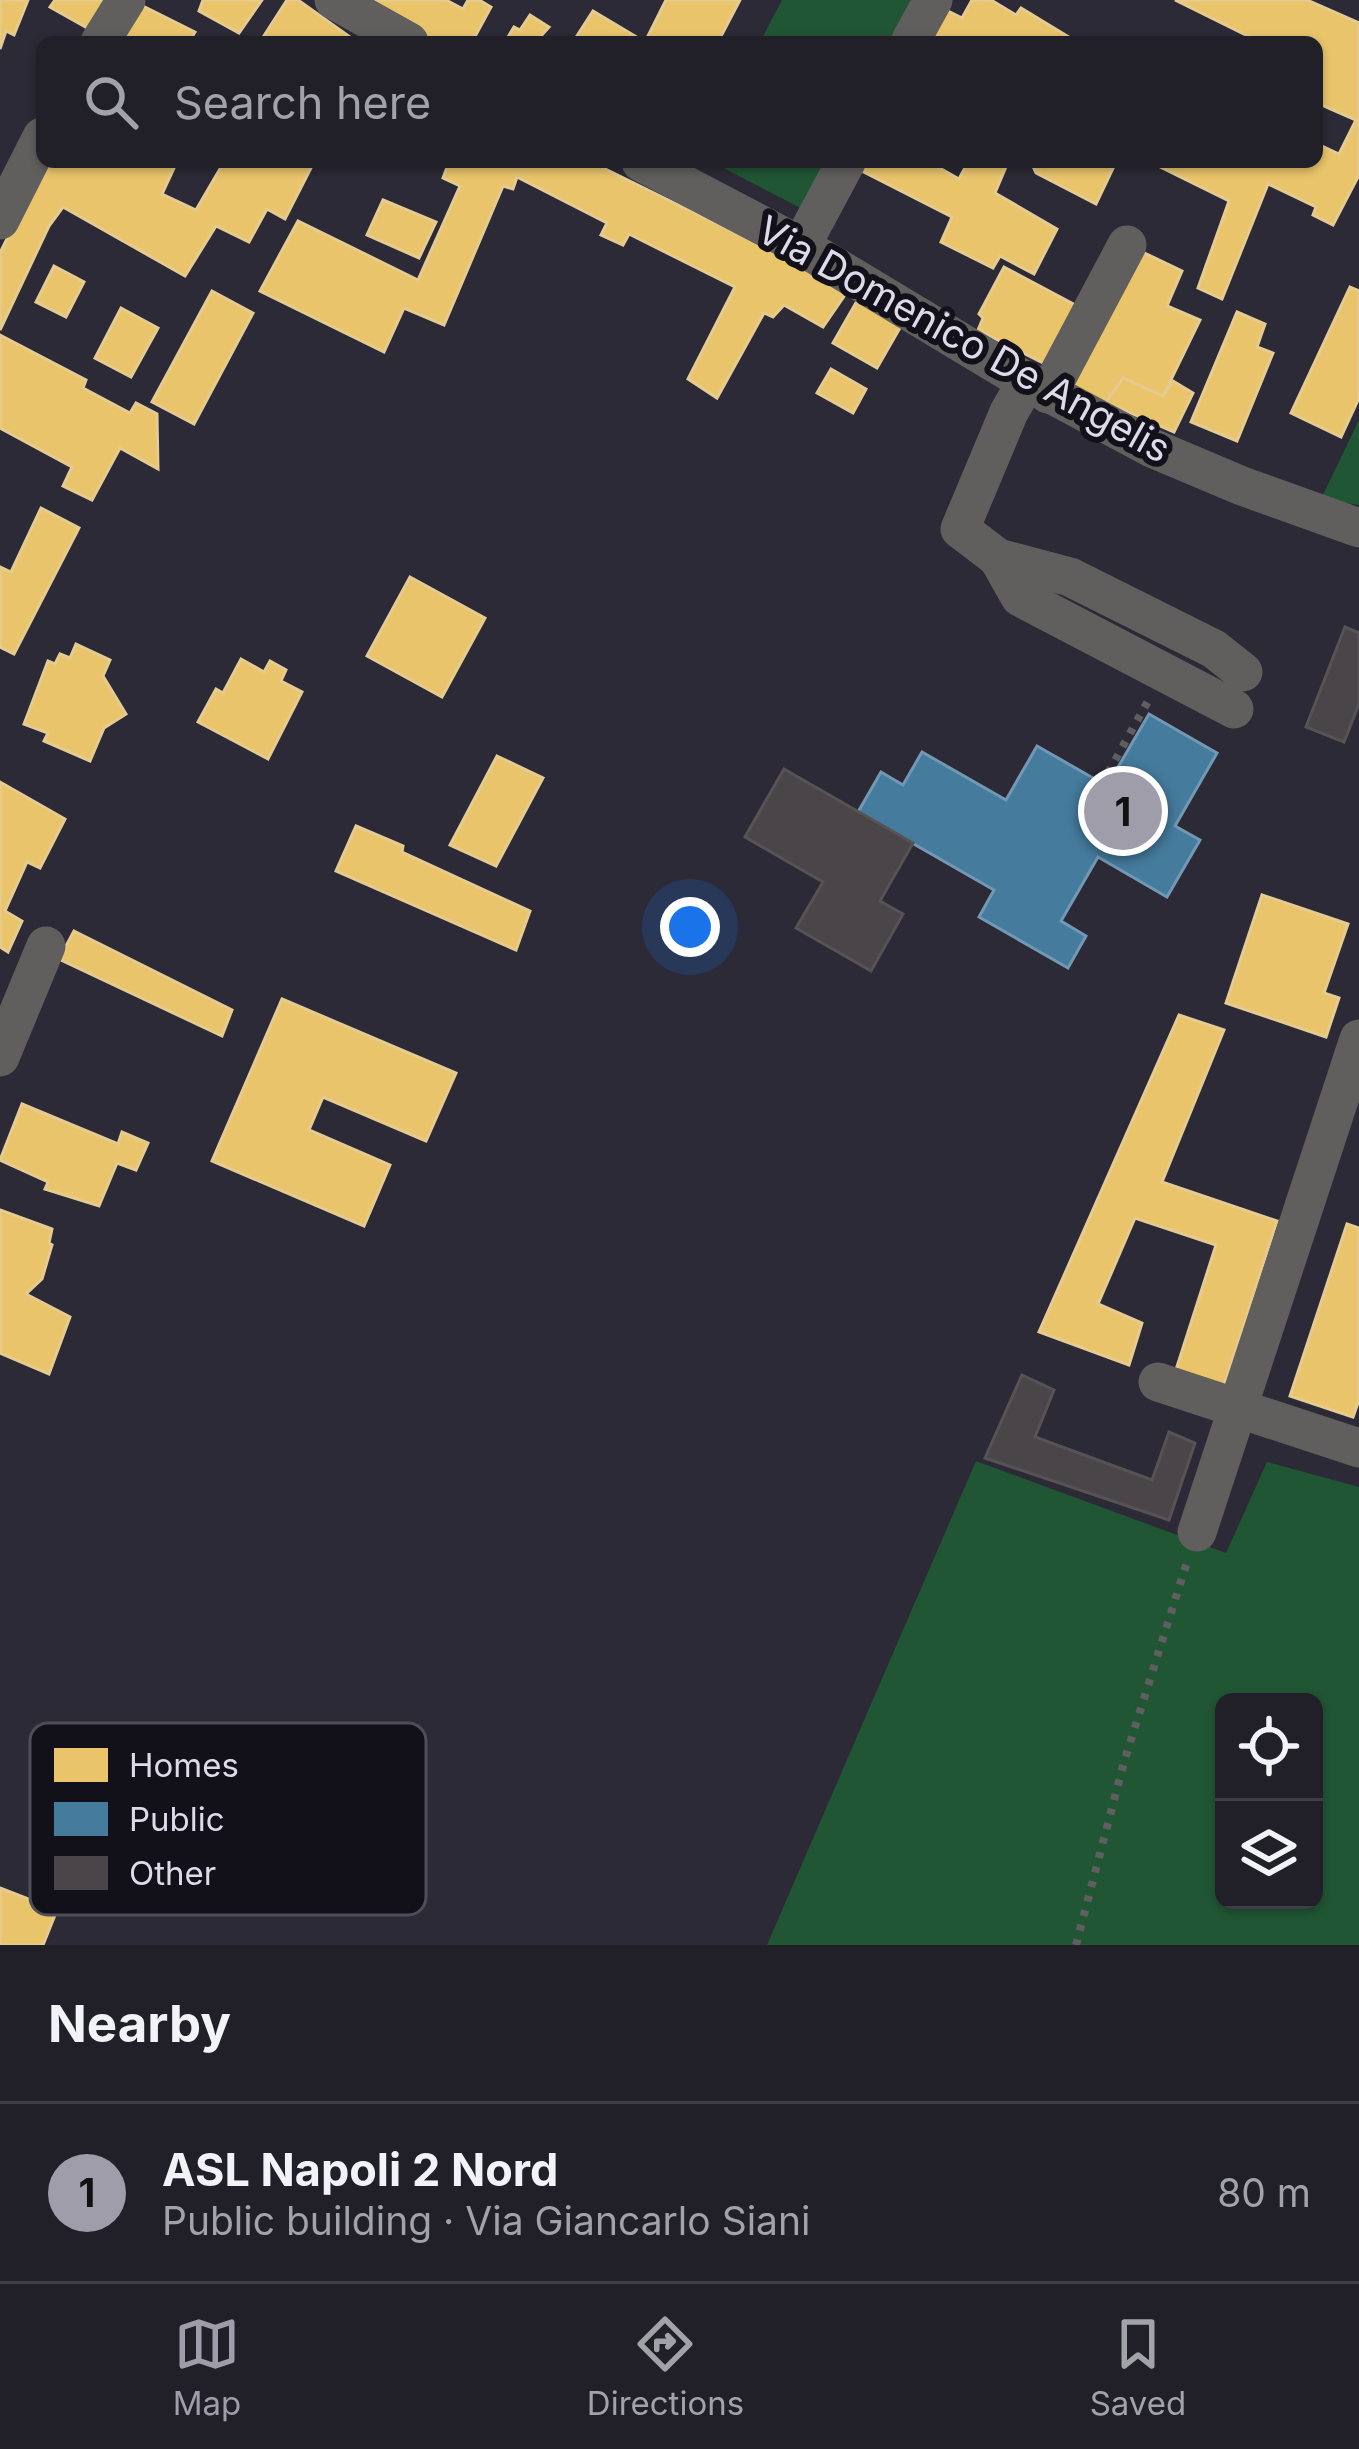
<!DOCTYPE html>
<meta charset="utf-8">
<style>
:root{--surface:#212028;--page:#2d2d34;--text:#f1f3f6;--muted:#a2a3a8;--line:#3e3e45;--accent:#9f9daa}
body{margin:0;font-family:Inter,sans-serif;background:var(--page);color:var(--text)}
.controls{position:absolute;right:36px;bottom:36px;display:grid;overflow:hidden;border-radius:18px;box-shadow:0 3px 9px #0004}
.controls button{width:108px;height:108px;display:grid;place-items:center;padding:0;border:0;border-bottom:3px solid var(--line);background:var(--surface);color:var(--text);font:60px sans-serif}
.you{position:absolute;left:690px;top:927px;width:42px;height:42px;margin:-30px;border:9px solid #fff;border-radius:50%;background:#1a73e8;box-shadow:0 0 0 18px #1a73e833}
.badge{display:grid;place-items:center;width:78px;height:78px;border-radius:50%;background:var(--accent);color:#111;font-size:39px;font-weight:700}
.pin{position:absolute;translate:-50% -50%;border:6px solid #fff;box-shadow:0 3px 12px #0006}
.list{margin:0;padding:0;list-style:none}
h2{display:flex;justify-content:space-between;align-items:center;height:156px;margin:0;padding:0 48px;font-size:51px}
h2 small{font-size:39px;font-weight:400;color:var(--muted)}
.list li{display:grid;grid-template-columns:78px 1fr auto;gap:36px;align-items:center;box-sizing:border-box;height:180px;padding:0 48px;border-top:3px solid var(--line)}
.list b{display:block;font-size:45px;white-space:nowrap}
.list p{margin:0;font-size:39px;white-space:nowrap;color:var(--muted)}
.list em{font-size:39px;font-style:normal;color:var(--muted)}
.icon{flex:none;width:66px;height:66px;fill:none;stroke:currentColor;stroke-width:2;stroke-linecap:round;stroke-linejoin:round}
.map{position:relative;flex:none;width:1359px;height:1945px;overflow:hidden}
.search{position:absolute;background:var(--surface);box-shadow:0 3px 9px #0004;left:36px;right:36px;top:36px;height:132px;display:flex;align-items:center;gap:30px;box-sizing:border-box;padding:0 42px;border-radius:18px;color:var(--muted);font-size:45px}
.sheet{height:336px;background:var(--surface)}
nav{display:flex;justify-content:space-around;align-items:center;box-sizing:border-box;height:168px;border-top:3px solid var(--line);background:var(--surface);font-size:33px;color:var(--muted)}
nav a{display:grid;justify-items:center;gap:6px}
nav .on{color:var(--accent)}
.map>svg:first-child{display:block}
.green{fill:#205634;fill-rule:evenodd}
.homes{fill:#e9c46a;stroke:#e5cb90;stroke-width:3}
.public{fill:#457b9d;stroke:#7398b4;stroke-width:3}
.building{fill:#494548;stroke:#575354;stroke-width:3}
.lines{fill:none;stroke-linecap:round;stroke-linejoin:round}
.path{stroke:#5f5e60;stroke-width:8;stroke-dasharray:6 9;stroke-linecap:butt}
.minor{stroke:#605f5e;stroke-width:39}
.labels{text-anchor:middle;stroke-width:12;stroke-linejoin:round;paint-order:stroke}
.street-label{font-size:39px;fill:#dddbe9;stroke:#12111a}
.key{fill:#12111a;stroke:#4f4e58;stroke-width:3}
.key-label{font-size:33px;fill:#dddbe9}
</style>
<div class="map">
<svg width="1359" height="1945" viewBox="0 0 1359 1945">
<rect width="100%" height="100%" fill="#2c2a36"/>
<!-- green -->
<g class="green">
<path d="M782 0H909L920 5 900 42H760Z"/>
<path d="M712 162H837L810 213Z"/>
<path d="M1359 420V505L1321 499Z"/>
<path d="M976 1461 1226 1553 1267 1462 1359 1487V1945H767ZM1224 1702H1314V1900H1224Z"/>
</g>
<!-- homes -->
<g class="homes">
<path d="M0 0H28L14 35 6 31 0 49Z"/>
<path d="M55 0H107L89 29 50 7Z"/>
<path d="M203 0H262L239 33 199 11Z"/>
<path d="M287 0H298L357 42H260Z"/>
<path d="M358 0H446L463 9 468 0H479L491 7 472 42H434Z"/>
<path d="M666 0H740L718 42H573L593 11 645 42Z"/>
<path d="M972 0H991L1016 15 1021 8 1077 42H921L938 6 962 18Z"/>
<path d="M1175 0H1307L1359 23V175L1333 225 1313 215 1316 207 1268 184 1222 299 1198 288 1229 201 1150 162H1317L1322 146 1339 154 1356 120 1317 103V42H1260Z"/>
<path d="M137 3 195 32 189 42H115Z"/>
<path d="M530 15 549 27 541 36 543 42H505L514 27 520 30Z"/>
<path d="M45 162H167L175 166 162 194 196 210 224 162H314L285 219 267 209 249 242 216 226 185 276 63 207 49 226 0 330V253Z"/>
<path d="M449 162H591L786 258 845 295 823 327 784 305 773 317 764 313 717 398 688 379 735 287 629 234 623 245 601 235 607 223 517 177 513 189 503 186 444 325 404 308 384 352 260 291 298 221 418 280 460 186 443 178Z"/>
<path d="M858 162H929L959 179 968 162H1008L995 193 1057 229 1034 274 1000 256 993 268 941 242 952 217 856 168Z"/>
<path d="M1031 162H1116L1096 204 1036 173Z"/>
<path d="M383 200 436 222 419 258 367 235Z"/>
<path d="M1134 248 1182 271 1167 306 1200 320 1163 396 1123 378 1106 402 1061 383Z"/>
<path d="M54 266 84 282 66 317 36 302Z"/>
<path d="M1004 267 1077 306 1049 366 978 330 983 318 979 314Z"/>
<path d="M1350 287 1359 291V398L1341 437 1291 413Z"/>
<path d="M212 291 253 313 194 424 152 402Z"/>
<path d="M857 301 901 326 877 368 833 343Z"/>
<path d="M121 308 158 328 131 377 95 358Z"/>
<path d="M1237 312 1265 324 1257 347 1273 353 1237 441 1191 422Z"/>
<path d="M0 335 86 380 83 388 130 413 136 403 157 414 158 469 120 448 92 500 63 486 72 467 0 428Z"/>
<path d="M831 369 866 389 853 413 817 393Z"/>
<path d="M1123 378 1163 396 1173 381 1193 393 1174 432 1106 402Z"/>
<path d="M41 508 79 528 14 654 0 647V567L11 572Z"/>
<path d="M410 577 485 618 442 697 367 656Z"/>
<path d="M76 644 110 660 103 676 126 714 104 728 90 761 44 741 48 733 24 724 48 661 55 664 60 654 70 658Z"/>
<path d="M241 659 264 672 270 661 286 670 281 681 302 692 268 759 198 722 216 689 223 693Z"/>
<path d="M497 756 543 778 496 866 450 845Z"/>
<path d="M0 782 65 819 40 868 27 862 5 911 22 921 8 952 0 947Z"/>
<path d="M356 826 403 846 402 852 530 911 516 950 336 871Z"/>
<path d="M1262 895 1348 924 1324 993 1339 998 1326 1037 1226 1003Z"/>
<path d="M74 931 232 1010 222 1036 59 959Z"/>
<path d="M282 999 456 1073 426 1141 323 1097 309 1130 390 1165 364 1226 212 1161Z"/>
<path d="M1179 1015 1224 1030 1162 1182 1277 1221 1221 1395 1174 1376 1216 1245 1135 1218 1098 1304 1142 1323 1129 1365 1039 1332Z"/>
<path d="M22 1104 118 1144 122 1132 148 1143 136 1170 117 1163 99 1206 45 1189 48 1182 0 1160Z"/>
<path d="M0 1210 52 1229 49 1243 52 1245 42 1279 26 1294 70 1317 49 1374 0 1353Z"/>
<path d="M1347 1224 1359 1228V1400L1353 1417 1290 1396Z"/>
<path d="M0 1888 57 1910 43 1945H0Z"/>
</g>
<!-- public -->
<path class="public" d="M1149 714 1217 753 1175 826 1200 840 1167 897 1098 857 1061 921 1086 936 1068 968 979 917 994 890 858 812 881 772 903 785 922 752 1006 800 1037 746 1107 786Z"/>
<!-- building -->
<g class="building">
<path d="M1345 627 1359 633V704L1344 742 1306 727Z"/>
<path d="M784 769 913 843 880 901 903 914 871 971 796 928 823 882 745 837Z"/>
<path d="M1022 1375 1054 1390 1035 1437 1152 1480 1169 1432 1195 1443 1169 1520 985 1458Z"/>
</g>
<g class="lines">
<!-- path -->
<g class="path">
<path d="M1108 773 1148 701"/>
<path d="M1076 1945 1124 1762 1187 1562"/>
</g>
<!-- minor -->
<g class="minor">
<path d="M334 0 409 42"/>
<path d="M100 42 126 0"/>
<path d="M910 42 933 0"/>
<path d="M641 162 801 246 1010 372 1152 448 1242 486 1359 528"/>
<path d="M0 220 42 137"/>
<path d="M801 246 846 162"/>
<path d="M1027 381 1009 412 960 529 998 558 1070 577 1214 649 1243 672"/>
<path d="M1048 394 1127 245"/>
<path d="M998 558 1020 597 1234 709"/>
<path d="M0 1057 46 946"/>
<path d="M1158 1382 1359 1448"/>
<path d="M1197 1532 1359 1039"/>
</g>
</g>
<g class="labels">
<!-- street labels -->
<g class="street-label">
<text transform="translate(964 339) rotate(29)" y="14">Via Domenico De Angelis</text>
</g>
</g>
<!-- legend -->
<rect x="30" y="1723" width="396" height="192" rx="18" class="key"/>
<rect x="54" y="1748" width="54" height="34" fill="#e9c46a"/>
<rect x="54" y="1802" width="54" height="34" fill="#457b9d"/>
<rect x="54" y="1856" width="54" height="34" fill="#494548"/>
<g class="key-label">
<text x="129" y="1777">Homes</text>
<text x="129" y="1831">Public</text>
<text x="129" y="1885">Other</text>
</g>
</svg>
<div class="controls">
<button><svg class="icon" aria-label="locate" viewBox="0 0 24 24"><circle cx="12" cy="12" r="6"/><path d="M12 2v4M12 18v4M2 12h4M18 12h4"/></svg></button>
<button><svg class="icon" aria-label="layers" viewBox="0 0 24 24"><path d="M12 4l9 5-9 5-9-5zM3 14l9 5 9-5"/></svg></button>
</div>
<div class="you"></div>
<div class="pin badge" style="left:1123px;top:811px">1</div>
<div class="search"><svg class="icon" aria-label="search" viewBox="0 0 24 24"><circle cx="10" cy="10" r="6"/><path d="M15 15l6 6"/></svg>Search here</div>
</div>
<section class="sheet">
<h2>Nearby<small></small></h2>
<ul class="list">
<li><span class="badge">1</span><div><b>ASL Napoli 2 Nord</b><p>Public building · Via Giancarlo Siani</p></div><em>80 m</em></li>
</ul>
</section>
<nav>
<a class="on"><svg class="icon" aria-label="map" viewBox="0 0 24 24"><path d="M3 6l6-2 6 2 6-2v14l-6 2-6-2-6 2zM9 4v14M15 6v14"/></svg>Map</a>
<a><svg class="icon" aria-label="directions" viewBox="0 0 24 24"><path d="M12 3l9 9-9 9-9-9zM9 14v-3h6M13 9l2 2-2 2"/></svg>Directions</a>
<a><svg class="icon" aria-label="saved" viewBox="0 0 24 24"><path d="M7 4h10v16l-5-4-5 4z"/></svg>Saved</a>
</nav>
